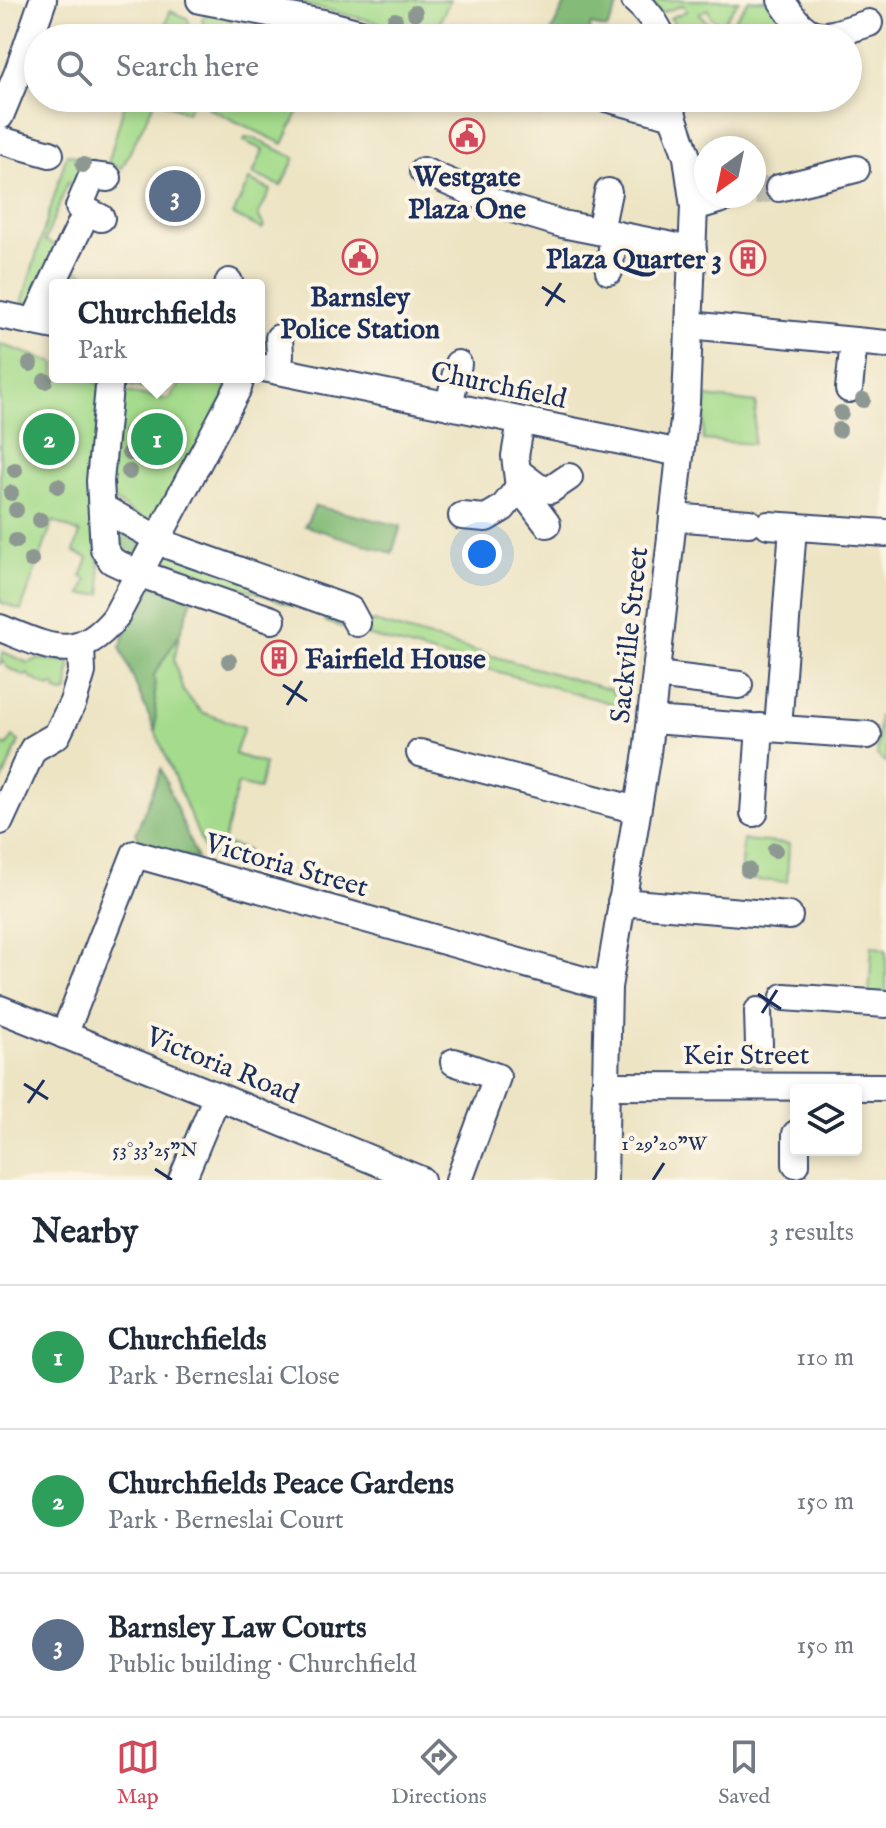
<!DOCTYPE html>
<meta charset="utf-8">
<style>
:root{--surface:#fff;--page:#f6f6f7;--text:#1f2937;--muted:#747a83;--line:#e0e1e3;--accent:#d1495b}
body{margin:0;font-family:"IM FELL English",serif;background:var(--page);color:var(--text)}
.controls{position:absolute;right:24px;bottom:24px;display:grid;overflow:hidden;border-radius:8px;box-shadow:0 4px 12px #0003}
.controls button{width:72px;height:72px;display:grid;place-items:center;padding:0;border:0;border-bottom:2px solid var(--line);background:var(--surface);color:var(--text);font:40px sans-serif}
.compass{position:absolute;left:694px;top:136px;width:72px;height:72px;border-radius:50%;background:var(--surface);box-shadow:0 4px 12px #0003;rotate:213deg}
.you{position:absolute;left:482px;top:554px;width:28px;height:28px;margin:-20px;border:6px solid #fff;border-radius:50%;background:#1a73e8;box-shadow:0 0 0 12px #1a73e833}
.badge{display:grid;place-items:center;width:52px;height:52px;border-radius:50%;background:var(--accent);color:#fff;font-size:26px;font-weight:700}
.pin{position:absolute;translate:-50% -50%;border:4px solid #fff;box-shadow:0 2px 8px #0006}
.popup{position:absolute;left:49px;top:279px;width:216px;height:104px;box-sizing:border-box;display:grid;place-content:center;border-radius:8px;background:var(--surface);filter:drop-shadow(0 2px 6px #0005);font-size:26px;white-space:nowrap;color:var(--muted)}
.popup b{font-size:30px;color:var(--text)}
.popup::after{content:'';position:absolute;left:50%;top:100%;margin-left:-16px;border:16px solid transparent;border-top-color:var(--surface)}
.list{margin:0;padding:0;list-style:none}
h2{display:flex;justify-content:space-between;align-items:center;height:104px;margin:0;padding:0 32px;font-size:34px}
h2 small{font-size:26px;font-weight:400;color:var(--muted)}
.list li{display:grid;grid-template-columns:52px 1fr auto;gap:24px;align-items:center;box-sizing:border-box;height:144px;padding:0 32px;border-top:2px solid var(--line)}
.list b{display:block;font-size:30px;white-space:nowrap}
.list p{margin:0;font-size:26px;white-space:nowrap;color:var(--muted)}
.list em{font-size:26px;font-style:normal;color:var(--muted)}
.icon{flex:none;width:44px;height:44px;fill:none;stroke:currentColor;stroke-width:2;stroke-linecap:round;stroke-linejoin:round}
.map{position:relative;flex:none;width:886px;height:1180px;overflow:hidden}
.search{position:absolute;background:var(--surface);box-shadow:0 4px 12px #0003;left:24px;right:24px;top:24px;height:88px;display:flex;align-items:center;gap:20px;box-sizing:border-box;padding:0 28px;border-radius:44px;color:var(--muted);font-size:30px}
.sheet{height:536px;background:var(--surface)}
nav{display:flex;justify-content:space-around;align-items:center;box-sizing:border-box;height:112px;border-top:2px solid var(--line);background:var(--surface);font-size:22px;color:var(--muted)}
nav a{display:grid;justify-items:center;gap:4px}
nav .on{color:var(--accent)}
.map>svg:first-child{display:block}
.green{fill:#a5db8c;stroke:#608575;stroke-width:2}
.forest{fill:#84bb78;stroke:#50756b;stroke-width:2}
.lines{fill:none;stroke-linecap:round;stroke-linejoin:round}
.minor-tunnel{stroke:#c3c0b0;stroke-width:26;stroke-dasharray:26 13;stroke-linecap:butt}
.minor-casing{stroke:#3a4a6d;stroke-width:30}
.minor{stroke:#fff;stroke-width:26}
.tree{fill:#8d9892}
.ticks{fill:none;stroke:#1b2f5e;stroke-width:3}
.labels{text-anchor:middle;stroke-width:8;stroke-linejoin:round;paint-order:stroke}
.poi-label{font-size:28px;font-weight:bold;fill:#1b2f5e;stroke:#fcf5e5}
.street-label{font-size:28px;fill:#1b2f5e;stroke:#fcf5e5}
.ticks-label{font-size:20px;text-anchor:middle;fill:#1b2f5e;stroke:#fcf5e5;stroke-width:8;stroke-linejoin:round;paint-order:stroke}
</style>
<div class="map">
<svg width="886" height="1180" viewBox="0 0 886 1180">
<rect width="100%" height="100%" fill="#fcf5e5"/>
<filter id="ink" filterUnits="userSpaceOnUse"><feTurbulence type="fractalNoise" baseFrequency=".0125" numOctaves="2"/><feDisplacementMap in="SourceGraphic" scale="16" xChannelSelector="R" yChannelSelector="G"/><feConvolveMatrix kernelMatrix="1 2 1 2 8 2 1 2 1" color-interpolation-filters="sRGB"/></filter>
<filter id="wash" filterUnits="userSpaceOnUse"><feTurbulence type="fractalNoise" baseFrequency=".006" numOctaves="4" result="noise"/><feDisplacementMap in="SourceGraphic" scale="32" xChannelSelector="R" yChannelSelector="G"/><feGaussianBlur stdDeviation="1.8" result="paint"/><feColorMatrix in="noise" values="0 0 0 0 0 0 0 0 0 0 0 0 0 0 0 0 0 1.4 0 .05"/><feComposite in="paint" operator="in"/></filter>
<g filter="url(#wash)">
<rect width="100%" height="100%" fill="#ede4c4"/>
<!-- green -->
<g class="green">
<path d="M286 0H450L432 38H426L380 23Z"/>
<path d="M649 0H739L721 25 711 17 708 9 699 13 715 32 711 38C690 38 683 35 670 18L687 11 683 5 661 13Z"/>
<path d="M749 0H773L789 31 765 38H735L731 36 728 28Z"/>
<path d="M170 11 187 18 195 38H162Z"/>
<path d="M207 12 232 17 224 38H209L202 20Z"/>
<path d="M245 25 303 35 304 38H239Z"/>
<path d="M126 98 132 99V98H193L187 113 156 99 122 168 108 164Z"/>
<path d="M212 98H305L283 144 208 108Z"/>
<path d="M245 138H253L295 158 281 186 253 174 263 150 244 141Z"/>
<path d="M67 154 94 161 83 189 68 182 45 241 62 249 35 304 22 302Z"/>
<path d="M249 180 271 190 258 215 264 226 262 229 233 215Z"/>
<path d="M73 268 107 285H65Z"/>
<path d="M0 344 55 363V377H90L100 386 94 516 102 594 81 595 87 579 81 577 88 558 74 552 80 533 53 521 21 610 0 602Z"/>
<path d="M118 377H177L165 392 117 384Z"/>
<path d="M186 377H210L224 380 227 392 154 527 113 500 108 478 117 390 168 400Z"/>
<path d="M706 397 756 403 753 444 703 440Z"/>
<path d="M165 549 345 614 348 629 326 622 323 616 161 559Z"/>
<path d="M371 621 611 690 624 707 366 635Z"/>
<path d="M180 633 174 660 183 691 201 712 244 727 235 754 265 764 259 789 238 784 223 843 247 850 241 868 219 862 206 853 156 733 154 675Z"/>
<path d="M3 652 28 663 38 659 70 662 68 692 62 693 56 691V687L53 685 49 687 31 678 28 674 25 676 6 667 5 663 2 662 0 664Z"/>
<path d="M879 716H886V763L877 755Z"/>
<path d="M13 737 19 741 0 786V743L7 746Z"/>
<path d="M743 840 789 844 787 882 740 879Z"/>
<path d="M872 946 886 950V999L869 997Z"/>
</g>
<!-- forest -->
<g class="forest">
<path d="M567 0H621L607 29 591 25 587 38H548Z"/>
<path d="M315 506 401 526 392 553 305 526Z"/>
<path d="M114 523 145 541 134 560 110 546Z"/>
<path d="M147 582 192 599 180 633 154 675 156 733 120 647Z"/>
<path d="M161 769 197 859 142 846 136 833Z"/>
</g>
</g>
<g filter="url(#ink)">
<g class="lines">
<!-- minor-tunnel -->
<g class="minor-tunnel">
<path d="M754 192 779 188"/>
<path d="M759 1071V1045"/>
</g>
<!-- minor casing -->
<g class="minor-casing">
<g id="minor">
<path d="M200 0 323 23 379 38"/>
<path d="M635 0C648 11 655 22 663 38"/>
<path d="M781 0C811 47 821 38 869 23"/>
<path d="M606 98 673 116"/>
<path d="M0 116 18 72 43 0"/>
<path d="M0 140 50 154"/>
<path d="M423 171 509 208 562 224 693 250"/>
<path d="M779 188 856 169"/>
<path d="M694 207 728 197"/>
<path d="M87 211 79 207 92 176 108 178"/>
<path d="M600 231 608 192"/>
<path d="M609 271 614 234"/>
<path d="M228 285 229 282"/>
<path d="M0 315 55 326"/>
<path d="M34 322 87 211 101 218"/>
<path d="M689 325 886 344"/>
<path d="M259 367 680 453"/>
<path d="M278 371 280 355 279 338"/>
<path d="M110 377 100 481 104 549 112 561 138 573 272 620"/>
<path d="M849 389 854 341"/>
<path d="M449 406 458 364"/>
<path d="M521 421 515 456 519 487 547 524"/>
<path d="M518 472 538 487 550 490 569 477"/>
<path d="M103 508 170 546 350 610 357 623"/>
<path d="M462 516 486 518 503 508 519 487"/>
<path d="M673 517 749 523"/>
<path d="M768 525 886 533"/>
<path d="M0 628C49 647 76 665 115 618L238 388 241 377"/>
<path d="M656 675 739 685"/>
<path d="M651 720 868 735"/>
<path d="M778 728 793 527"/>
<path d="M420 753 637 810"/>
<path d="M754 813 760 727"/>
<path d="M0 821 33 749 57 735 73 702 82 672 81 647"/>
<path d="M621 902 789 916"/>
<path d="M784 997 886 1004"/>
<path d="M0 1009 217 1096 421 1180"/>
<path d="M758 1011 759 1045"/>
<path d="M64 1035 135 854 608 987"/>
<path d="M454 1062 497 1077 459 1180"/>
<path d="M605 1086 886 1087"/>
<path d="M796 1164V1134"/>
<path d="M182 1180 217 1096"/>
<path d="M604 1180 608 987 647 753 686 402 694 207 687 157 673 116 670 98"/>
</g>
</g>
<!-- minor -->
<use href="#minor" class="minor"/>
</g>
<!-- trees -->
<g class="tree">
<circle cx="415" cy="13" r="8"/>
<circle cx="395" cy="20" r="8"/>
<circle cx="83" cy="165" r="8"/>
<circle cx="30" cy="364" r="8"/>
<circle cx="45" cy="381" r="8"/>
<circle cx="863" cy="400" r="8"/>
<circle cx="841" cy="413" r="8"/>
<circle cx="839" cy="430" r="8"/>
<circle cx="131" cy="433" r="8"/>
<circle cx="64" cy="434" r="8"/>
<circle cx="129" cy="453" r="8"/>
<circle cx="15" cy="470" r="8"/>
<circle cx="129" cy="472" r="8"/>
<circle cx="58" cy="486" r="8"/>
<circle cx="11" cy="493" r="8"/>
<circle cx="16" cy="510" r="8"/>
<circle cx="40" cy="520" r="8"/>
<circle cx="16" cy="541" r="8"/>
<circle cx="31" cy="560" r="8"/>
<circle cx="229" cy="661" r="8"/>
<circle cx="775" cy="850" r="8"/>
<circle cx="748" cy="870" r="8"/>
</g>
</g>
<!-- ticks -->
<path class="ticks" d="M542 287 565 302M546 306 561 283M283 685 307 701M287 705 302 681M758 994 781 1009M762 1013 777 990M24 1084 48 1099M28 1103 44 1080M155 1169 172 1180M653 1180 664 1163"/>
<!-- icons -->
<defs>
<g id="civic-ring" transform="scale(1.8)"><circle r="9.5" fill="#fcf5e5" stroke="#d1495b" stroke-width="1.5"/><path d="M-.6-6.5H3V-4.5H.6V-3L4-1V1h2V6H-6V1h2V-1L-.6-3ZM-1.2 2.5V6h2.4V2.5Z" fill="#d1495b"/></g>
<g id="building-ring" transform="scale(1.8)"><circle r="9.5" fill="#fcf5e5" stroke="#d1495b" stroke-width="1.5"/><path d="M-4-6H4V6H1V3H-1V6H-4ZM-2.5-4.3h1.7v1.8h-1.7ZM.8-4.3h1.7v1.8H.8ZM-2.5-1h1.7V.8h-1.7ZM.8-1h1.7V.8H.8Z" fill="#d1495b"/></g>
</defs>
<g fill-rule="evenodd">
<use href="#civic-ring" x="467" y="136"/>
<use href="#civic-ring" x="360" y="257"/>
<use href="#building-ring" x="748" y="258"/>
<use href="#building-ring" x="279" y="658"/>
</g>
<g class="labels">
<!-- poi labels -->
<g class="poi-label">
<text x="467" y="186">Westgate<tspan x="467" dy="32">Plaza One</tspan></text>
<text x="722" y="268" text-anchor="end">Plaza Quarter 3</text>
<text x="360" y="306">Barnsley<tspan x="360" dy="32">Police Station</tspan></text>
<text x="305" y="668" text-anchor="start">Fairfield House</text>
</g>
<!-- street labels -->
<g class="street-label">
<text transform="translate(499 384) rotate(12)" y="10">Churchfield</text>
<text transform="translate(628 635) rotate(-84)" y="10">Sackville Street</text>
<text transform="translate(287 864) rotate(16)" y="10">Victoria Street</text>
<text x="746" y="1064">Keir Street</text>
<text transform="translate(223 1064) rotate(22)" y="10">Victoria Road</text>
</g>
</g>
<g class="ticks-label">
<text x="664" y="1150">1°29'20"W</text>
<text x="155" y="1156">53°33'25"N</text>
</g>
</svg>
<div class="controls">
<button><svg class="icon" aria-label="layers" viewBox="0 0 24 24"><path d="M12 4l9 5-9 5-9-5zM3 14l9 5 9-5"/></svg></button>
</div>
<svg class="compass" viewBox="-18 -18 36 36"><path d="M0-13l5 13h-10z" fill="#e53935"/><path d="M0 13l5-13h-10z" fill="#747a83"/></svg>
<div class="you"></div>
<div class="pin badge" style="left:157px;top:439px;background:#2e9e5b">1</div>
<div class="popup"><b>Churchfields</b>Park</div>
<div class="pin badge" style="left:49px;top:439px;background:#2e9e5b">2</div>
<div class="pin badge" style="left:175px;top:196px;background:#5c6f8a">3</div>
<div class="search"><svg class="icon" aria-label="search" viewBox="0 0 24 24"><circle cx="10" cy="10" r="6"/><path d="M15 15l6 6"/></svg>Search here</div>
</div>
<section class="sheet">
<h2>Nearby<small>3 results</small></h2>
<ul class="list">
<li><span class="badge" style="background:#2e9e5b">1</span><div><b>Churchfields</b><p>Park · Berneslai Close</p></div><em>110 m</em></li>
<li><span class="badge" style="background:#2e9e5b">2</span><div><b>Churchfields Peace Gardens</b><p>Park · Berneslai Court</p></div><em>150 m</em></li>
<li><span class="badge" style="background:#5c6f8a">3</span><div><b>Barnsley Law Courts</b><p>Public building · Churchfield</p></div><em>150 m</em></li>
</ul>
</section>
<nav>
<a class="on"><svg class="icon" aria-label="map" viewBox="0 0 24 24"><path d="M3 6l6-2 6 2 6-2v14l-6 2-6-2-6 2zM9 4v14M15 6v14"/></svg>Map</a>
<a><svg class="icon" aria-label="directions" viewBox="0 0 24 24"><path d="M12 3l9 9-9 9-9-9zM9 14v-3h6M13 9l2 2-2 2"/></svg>Directions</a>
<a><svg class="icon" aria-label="saved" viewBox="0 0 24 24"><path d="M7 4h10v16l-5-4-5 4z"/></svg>Saved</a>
</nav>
